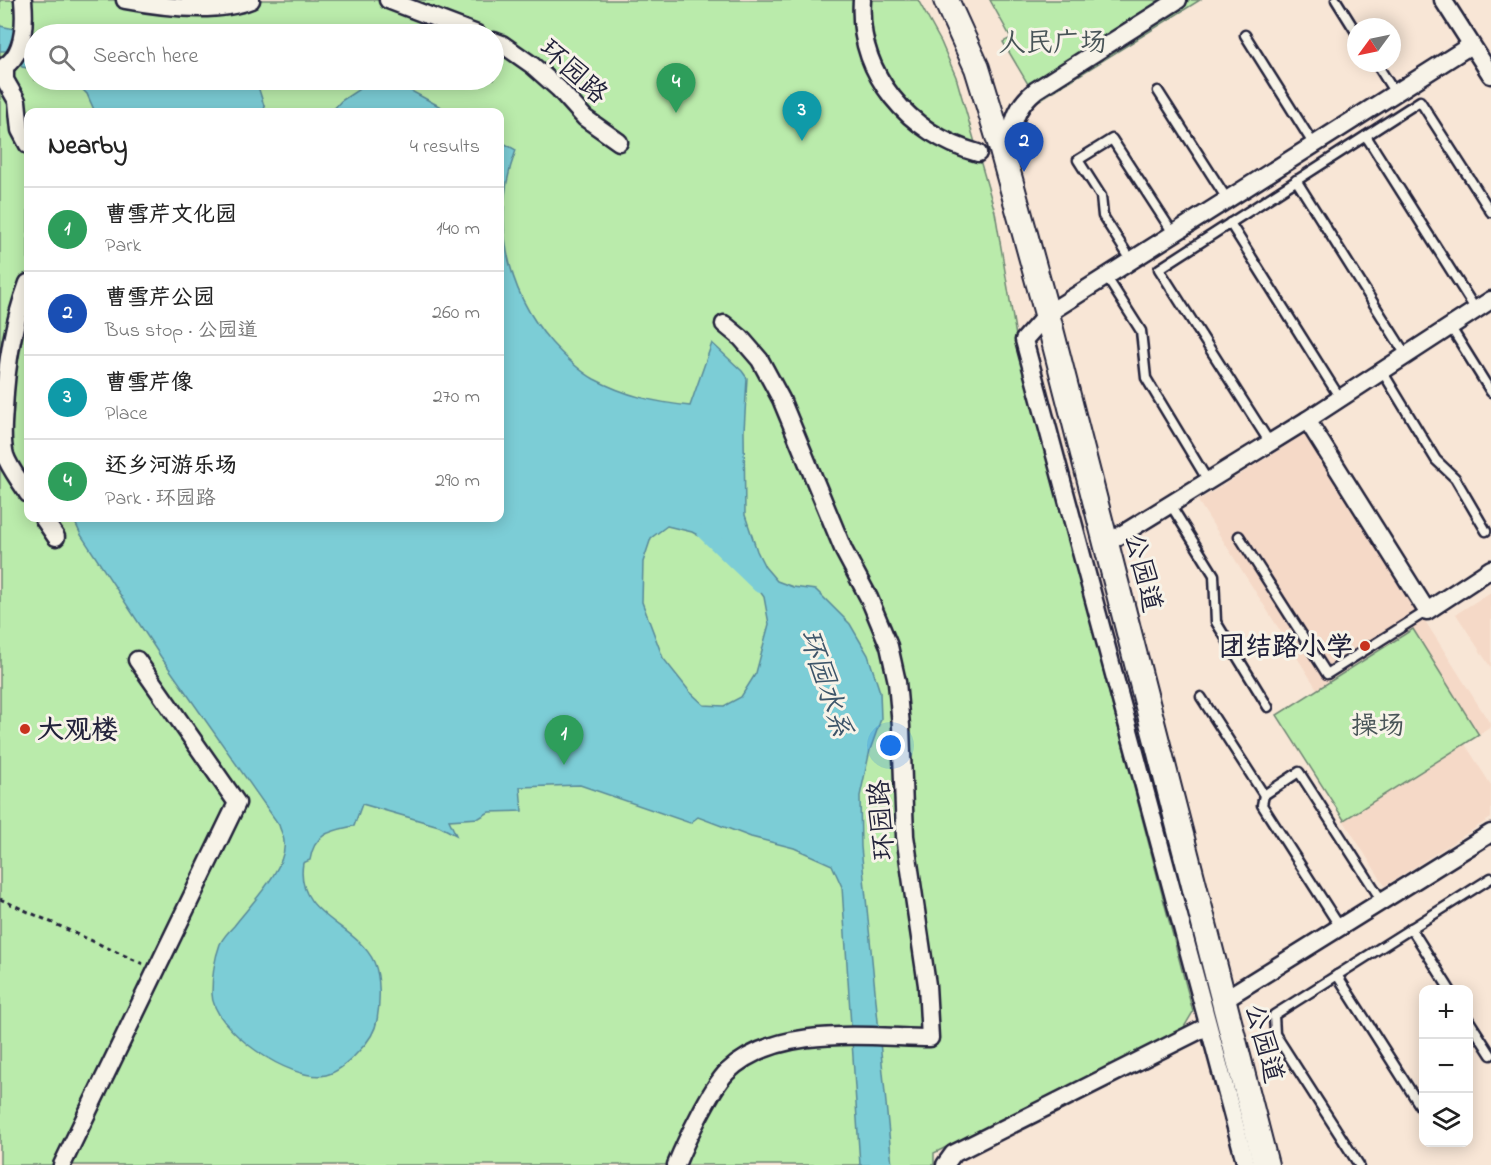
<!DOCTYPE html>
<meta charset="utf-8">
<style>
:root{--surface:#fff;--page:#f6f6f6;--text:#222;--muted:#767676;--line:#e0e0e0;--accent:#c8321e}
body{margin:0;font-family:"Indie Flower","LXGW WenKai TC",sans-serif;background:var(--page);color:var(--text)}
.controls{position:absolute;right:18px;bottom:18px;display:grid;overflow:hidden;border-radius:12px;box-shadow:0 3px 15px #0003}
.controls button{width:54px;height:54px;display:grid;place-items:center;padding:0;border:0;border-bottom:2px solid var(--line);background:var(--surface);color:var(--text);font:30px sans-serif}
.compass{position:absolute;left:1347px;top:18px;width:54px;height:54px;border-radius:50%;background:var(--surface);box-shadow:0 3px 15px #0003;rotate:237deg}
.you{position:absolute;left:891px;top:746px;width:21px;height:21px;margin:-15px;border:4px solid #fff;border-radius:50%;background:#1a73e8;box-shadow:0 0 0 9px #1a73e833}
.badge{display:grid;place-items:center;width:39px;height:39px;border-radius:50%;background:var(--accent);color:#fff;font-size:20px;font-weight:700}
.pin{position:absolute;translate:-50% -50px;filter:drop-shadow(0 2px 3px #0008)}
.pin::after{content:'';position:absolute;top:32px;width:21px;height:18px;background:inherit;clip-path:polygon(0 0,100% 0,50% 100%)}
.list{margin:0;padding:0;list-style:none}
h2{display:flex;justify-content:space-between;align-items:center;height:78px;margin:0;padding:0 24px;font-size:26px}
h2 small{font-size:20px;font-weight:400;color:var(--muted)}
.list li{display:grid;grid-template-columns:39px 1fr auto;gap:18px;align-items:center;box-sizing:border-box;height:84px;padding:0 24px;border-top:2px solid var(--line)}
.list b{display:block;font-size:22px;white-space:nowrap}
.list p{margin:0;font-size:20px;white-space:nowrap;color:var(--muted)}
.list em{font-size:20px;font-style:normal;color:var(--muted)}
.icon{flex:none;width:33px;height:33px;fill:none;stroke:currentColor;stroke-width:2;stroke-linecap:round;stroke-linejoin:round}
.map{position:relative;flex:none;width:1491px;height:1165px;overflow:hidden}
.search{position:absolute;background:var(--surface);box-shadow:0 3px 15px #0003;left:24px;top:24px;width:480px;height:66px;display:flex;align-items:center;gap:15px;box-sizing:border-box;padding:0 21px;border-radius:33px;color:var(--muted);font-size:22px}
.panel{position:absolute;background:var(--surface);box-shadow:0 3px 15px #0003;left:24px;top:108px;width:480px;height:414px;border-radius:12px}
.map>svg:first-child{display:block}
.built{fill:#f5d9c7}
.green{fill:#baebab;stroke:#6e8673;stroke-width:1.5;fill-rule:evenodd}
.water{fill:#7ccdd6;stroke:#588998;stroke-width:1.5;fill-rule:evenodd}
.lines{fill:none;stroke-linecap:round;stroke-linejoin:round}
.canal{stroke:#7ccdd6;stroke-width:16}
.lane-casing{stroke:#22223b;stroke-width:13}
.street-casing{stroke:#22223b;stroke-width:21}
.secondary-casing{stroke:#22223b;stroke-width:28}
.path{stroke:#22223b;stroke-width:3;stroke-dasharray:4.5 4.5;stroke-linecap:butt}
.lane{stroke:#f7f3e8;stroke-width:8}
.street{stroke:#f7f3e8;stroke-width:16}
.secondary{stroke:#f7f3e8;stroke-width:24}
.poi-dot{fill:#c8321e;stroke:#f7f3e8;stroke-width:2}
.labels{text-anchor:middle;stroke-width:6;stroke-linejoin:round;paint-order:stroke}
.park-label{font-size:27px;fill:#485457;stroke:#f7f3e8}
.street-label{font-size:27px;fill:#22223b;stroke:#f7f3e8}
.poi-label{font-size:27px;font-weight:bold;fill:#22223b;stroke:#f7f3e8;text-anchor:end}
.water-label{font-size:28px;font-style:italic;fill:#3d556a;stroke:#f7f3e8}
</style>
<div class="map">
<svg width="1491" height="1165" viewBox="0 0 1491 1165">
<rect width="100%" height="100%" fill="#f8e6d6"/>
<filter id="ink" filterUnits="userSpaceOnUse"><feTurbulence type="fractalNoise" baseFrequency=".0167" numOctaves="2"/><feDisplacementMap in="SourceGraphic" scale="12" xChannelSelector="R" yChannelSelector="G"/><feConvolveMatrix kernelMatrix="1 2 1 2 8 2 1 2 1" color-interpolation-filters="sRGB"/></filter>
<g filter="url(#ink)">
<!-- built -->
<g class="built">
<path d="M1306 433 1491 725V727L1465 744 1491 785V818L1385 886 1277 715 1317 689 1198 501Z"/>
<path d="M1491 592V668L1456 614Z"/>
</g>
<!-- green -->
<g class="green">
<path d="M0 0H918L941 42 956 77 995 212 1017 342 1193 1012 1180 1034 934 1153V1165H0ZM34 34H494V80H34ZM28 112H500V518H28Z"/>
<path d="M990 0H1200L1038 101 1003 42 1011 38Z"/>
<path d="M1413 629 1479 735 1344 820 1277 715Z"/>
</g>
<!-- water -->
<g class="water">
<path d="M0 26 29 32 34 37V69L22 67 10 51H0Z"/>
<path d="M73 80H256L266 112H95L87 94Z"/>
<path d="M369 80H405L402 86 450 112H331L341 101 367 84Z"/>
<path d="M500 141 516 150C491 217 505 290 552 343 564 356 578 370 594 379 626 396 654 402 690 406L712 343 742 371 747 378 744 431 745 515 757 551 765 567 777 581 793 587 816 590 850 624 868 655 880 692 881 719 870 750 860 796 861 847 892 1165H860L842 887 832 865 794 848 751 837 698 817 690 823 580 785 520 787 522 811 489 812 479 818 449 820 456 835 439 826 362 804 354 826C331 831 314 833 310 860L303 863C294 916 356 923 374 962 381 978 380 1003 377 1020 375 1033 368 1042 359 1051 351 1060 338 1072 326 1075 292 1083 211 1029 212 993 212 978 215 958 220 944 223 938 229 931 234 926 249 906 288 867 284 842 284 836 280 830 279 825L161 657 81 535 73 518H500ZM667 526 692 532 723 549 744 569 764 597 769 624 756 673 741 697 724 706 704 705 690 692 663 658 642 602 643 562 651 538Z"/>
</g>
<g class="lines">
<!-- canal -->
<path class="canal" d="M705 532 760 585"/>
<!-- lane casing -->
<g class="lane-casing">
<g id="lane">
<path d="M1336 0 1356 32"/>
<path d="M1245 35 1314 145"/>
<path d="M1376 63 1395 93"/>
<path d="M1158 91 1227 199"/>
<path d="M1366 136 1476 310"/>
<path d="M1296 180 1406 355"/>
<path d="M1230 223 1340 398"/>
<path d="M1131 260 1103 216 1101 196 1078 160 1112 139 1173 233"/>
<path d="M1106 276 1141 331 1146 378 1208 481"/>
<path d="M1450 326 1491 392"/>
<path d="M1382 371 1436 460 1455 478 1486 531"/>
<path d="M1270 443 1159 269 1420 101 1491 212"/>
<path d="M1170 504 1214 575 1216 622 1268 707"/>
<path d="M1239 536 1327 674 1427 611"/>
<path d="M1201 697 1264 795 1262 805 1340 927"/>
<path d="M1264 795 1299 772 1382 901"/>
<path d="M1411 928 1450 990"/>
<path d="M1337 975 1424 1112"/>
<path d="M1468 1019 1491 1055"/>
<path d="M1359 1165 1275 1034 1274 1015 1491 878"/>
</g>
</g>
<!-- street casing -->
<g class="street-casing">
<g id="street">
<path d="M23 0C25 22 25 53 5 66V80L17 101 20 130 28 145"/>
<path d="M125 0C162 7 216 14 251 0"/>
<path d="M388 0 477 34"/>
<path d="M862 0C857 74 909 134 978 153"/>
<path d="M1443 0 1491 75"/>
<path d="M494 41 502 44 532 65 559 89 585 118 619 142"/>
<path d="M1012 138C1012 118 1021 102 1036 90L1178 0"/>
<path d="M28 283C13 323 6 366 4 409 3 424 1 440 5 455 9 468 21 482 28 494"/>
<path d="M1307 420 1427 611 1491 569"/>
<path d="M43 518 56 537"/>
<path d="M1106 544 1307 420 1491 300"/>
<path d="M1223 1000 1491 833"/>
<path d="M62 1165 237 803 137 660"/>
<path d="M676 1165C685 1143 711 1088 727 1072 777 1024 866 1037 930 1038L927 985 905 836 901 726 897 682 889 646 869 598 844 551 781 399 760 360 741 338 724 324"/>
<path d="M945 1165 953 1154 1208 1026"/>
<path d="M1246 1165 1024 340 1047 314 1471 45"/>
</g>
</g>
<!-- secondary casing -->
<g class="secondary-casing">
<path id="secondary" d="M946 0 977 68 1000 143 1047 314 1266 1165"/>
</g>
<!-- path -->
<path class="path" d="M0 899 143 964"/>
<!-- lane -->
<use href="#lane" class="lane"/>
<!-- street -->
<use href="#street" class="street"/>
<!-- secondary -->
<use href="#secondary" class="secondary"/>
</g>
</g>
<!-- markers -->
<g class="poi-dot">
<circle cx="1365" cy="646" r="6"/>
<circle cx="25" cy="729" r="6"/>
</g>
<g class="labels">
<!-- park labels -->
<g class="park-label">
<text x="1053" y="51">人民广场</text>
<text x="1378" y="734">操场</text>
</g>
<!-- street labels -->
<g class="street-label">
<text transform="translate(574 71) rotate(42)" y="9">环园路</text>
<text transform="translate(1144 572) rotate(76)" y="9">公园道</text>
<text transform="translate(881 820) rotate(-94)" y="9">环园路</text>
<text transform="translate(1265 1043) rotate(75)" y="9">公园道</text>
</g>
<!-- poi labels -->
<g class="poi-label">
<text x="1353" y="655">团结路小学</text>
<text x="37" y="738" text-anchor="start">大观楼</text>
</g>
<!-- water labels -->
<g class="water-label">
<text transform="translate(827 683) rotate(72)" y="10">环园水系</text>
</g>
</g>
</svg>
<div class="controls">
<button>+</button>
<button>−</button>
<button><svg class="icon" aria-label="layers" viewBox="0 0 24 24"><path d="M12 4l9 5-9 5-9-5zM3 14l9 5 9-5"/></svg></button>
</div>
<svg class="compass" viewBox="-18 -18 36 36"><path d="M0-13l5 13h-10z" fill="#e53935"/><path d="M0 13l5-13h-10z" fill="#767676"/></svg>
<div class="you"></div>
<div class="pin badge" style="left:564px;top:765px;background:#2e9e5b">1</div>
<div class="pin badge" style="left:1024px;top:172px;background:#1a4fb4">2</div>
<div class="pin badge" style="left:802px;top:141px;background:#0f9aa8">3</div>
<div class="pin badge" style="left:676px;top:113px;background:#2e9e5b">4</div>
<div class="search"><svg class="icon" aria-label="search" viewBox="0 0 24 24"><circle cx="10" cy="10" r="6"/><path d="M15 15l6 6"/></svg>Search here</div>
<section class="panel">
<h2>Nearby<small>4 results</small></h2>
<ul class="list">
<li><span class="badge" style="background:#2e9e5b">1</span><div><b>曹雪芹文化园</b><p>Park</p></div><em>140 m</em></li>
<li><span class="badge" style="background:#1a4fb4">2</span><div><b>曹雪芹公园</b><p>Bus stop · 公园道</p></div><em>260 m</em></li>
<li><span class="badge" style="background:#0f9aa8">3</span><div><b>曹雪芹像</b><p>Place</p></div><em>270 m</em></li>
<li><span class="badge" style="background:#2e9e5b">4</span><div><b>还乡河游乐场</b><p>Park · 环园路</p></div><em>290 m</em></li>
</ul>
</section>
</div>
